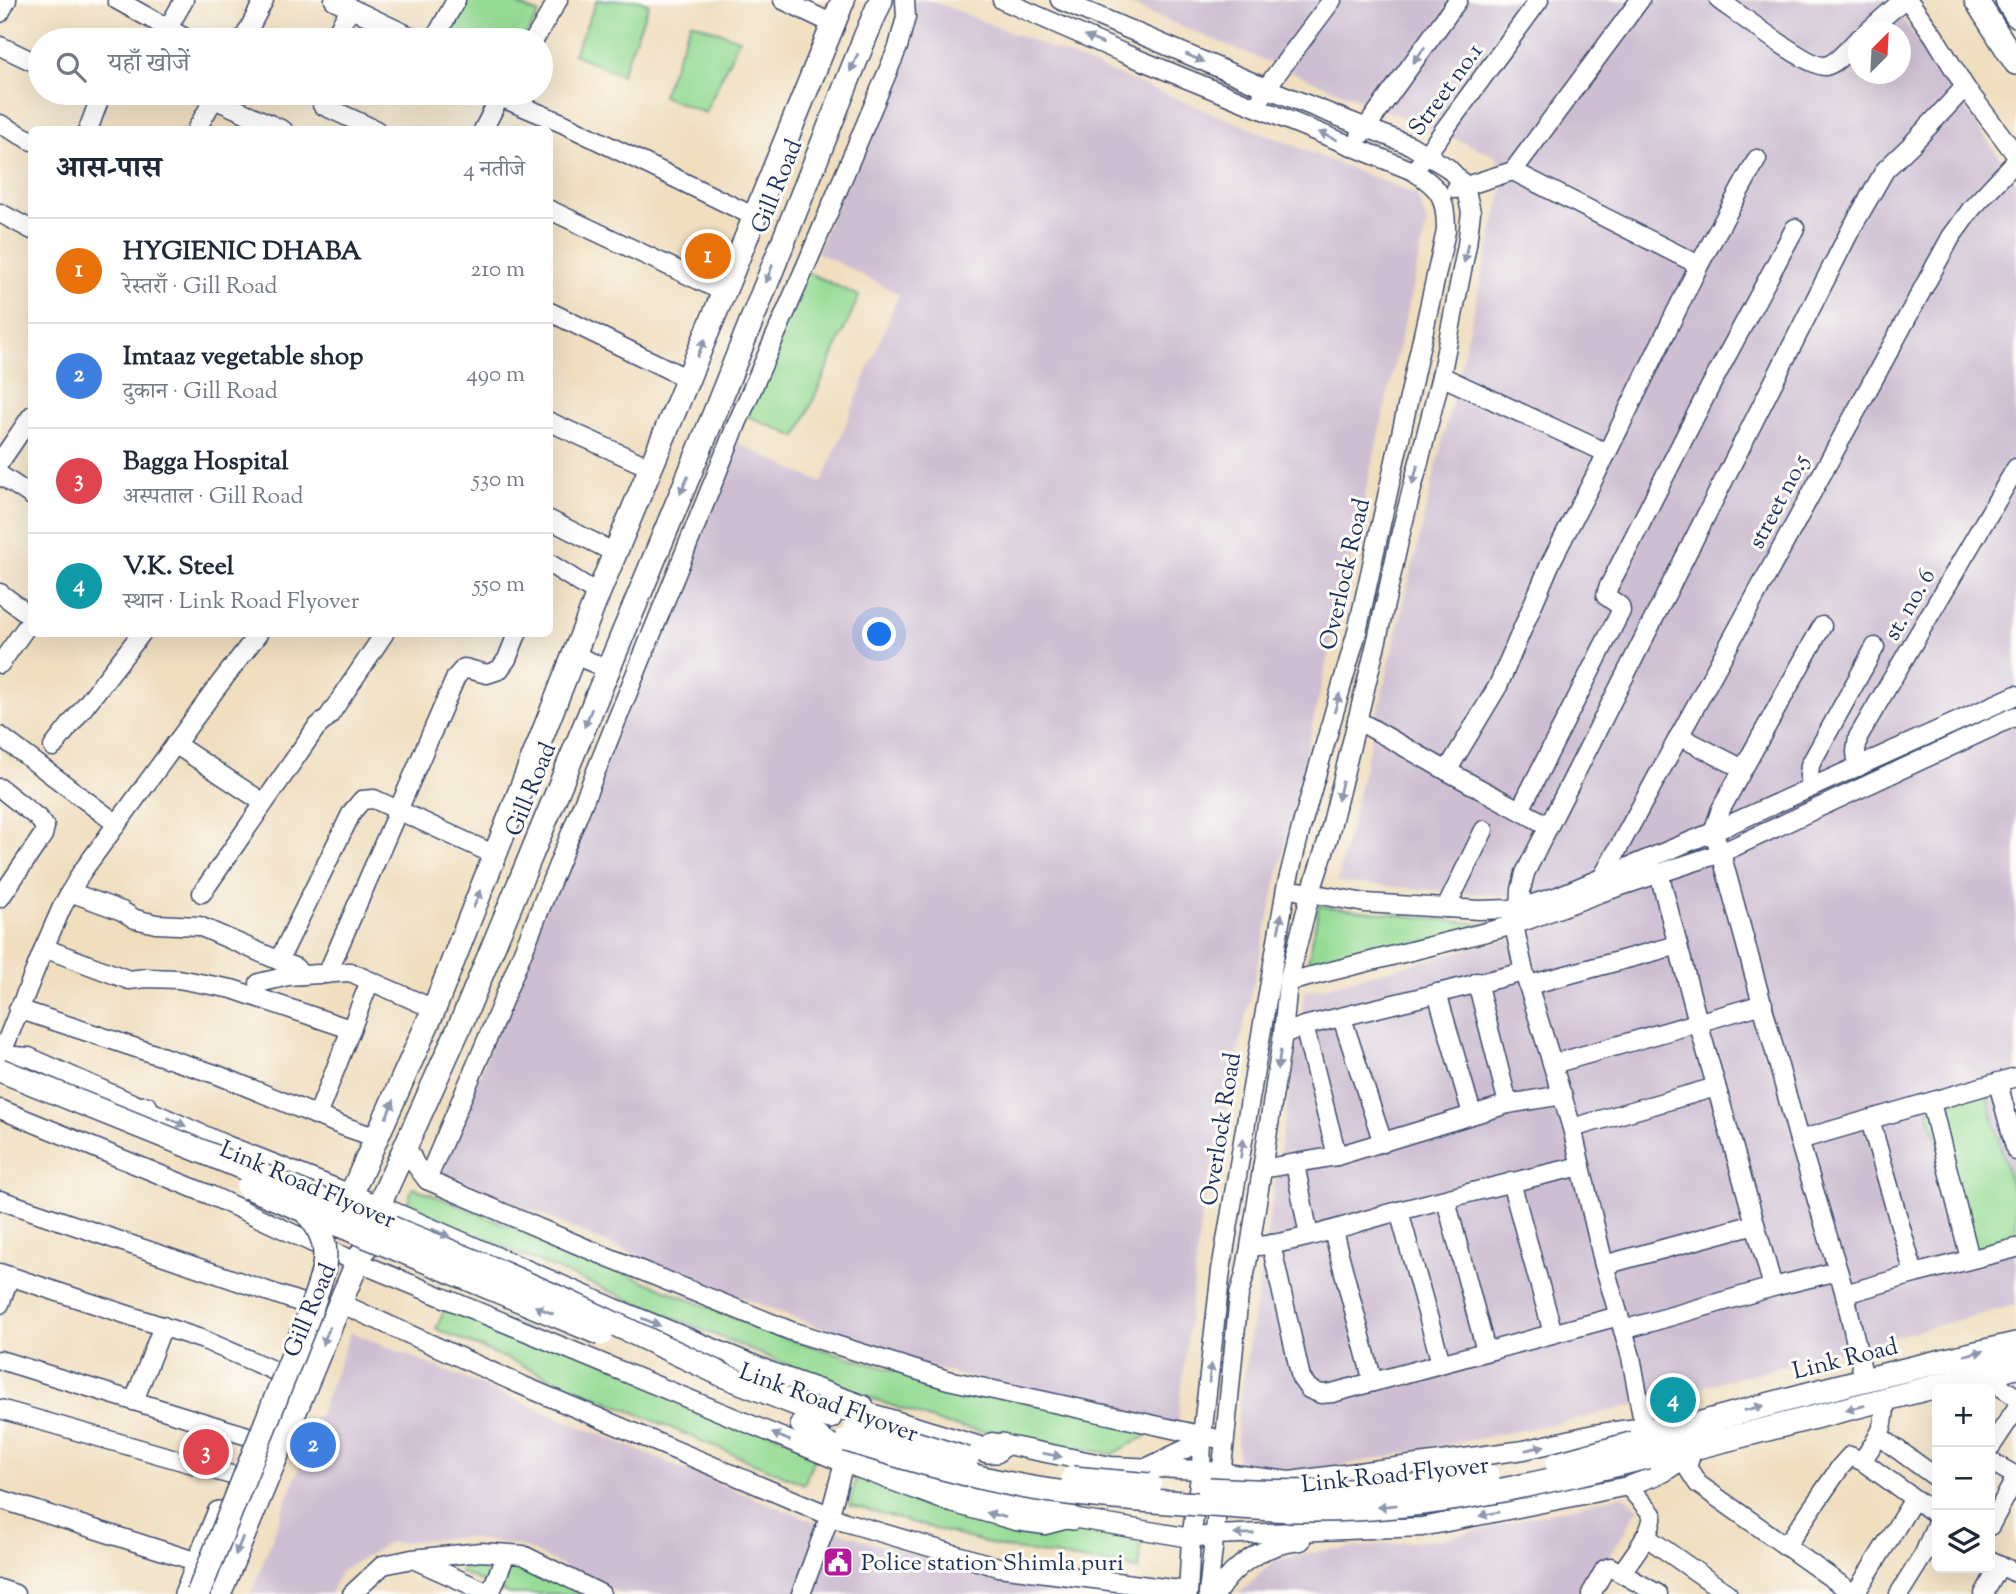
<!DOCTYPE html>
<html lang="hi">
<meta charset="utf-8">
<style>
:root{--surface:#fff;--page:#f6f6f7;--text:#1f2937;--muted:#747a83;--line:#e0e1e3;--accent:#db2777}
body{margin:0;font-family:"Sorts Mill Goudy","Noto Serif Devanagari",serif;background:var(--page);color:var(--text)}
.controls{position:absolute;right:21px;bottom:21px;display:grid;overflow:hidden;border-radius:10px;box-shadow:0 7px 28px #0002}
.controls button{width:63px;height:63px;display:grid;place-items:center;padding:0;border:0;border-bottom:2px solid var(--line);background:var(--surface);color:var(--text);font:35px sans-serif}
.compass{position:absolute;left:1848px;top:21px;width:63px;height:63px;border-radius:50%;background:var(--surface);box-shadow:0 7px 28px #0002;rotate:24deg}
.you{position:absolute;left:880px;top:635px;width:24px;height:24px;margin:-18px;border:5px solid #fff;border-radius:50%;background:#1a73e8;box-shadow:0 0 0 10px #1a73e833}
.badge{display:grid;place-items:center;width:46px;height:46px;border-radius:50%;background:var(--accent);color:#fff;font-size:23px;font-weight:700}
.pin{position:absolute;translate:-50% -50%;border:4px solid #fff;box-shadow:0 2px 7px #0006}
.list{margin:0;padding:0;list-style:none}
h2{display:flex;justify-content:space-between;align-items:center;height:91px;margin:0;padding:0 28px;font-size:30px}
h2 small{font-size:23px;font-weight:400;color:var(--muted)}
.list li{display:grid;grid-template-columns:46px 1fr auto;gap:21px;align-items:center;box-sizing:border-box;height:105px;padding:0 28px;border-top:2px solid var(--line)}
.list b{display:block;font-size:26px;white-space:nowrap}
.list p{margin:0;font-size:23px;white-space:nowrap;color:var(--muted)}
.list em{font-size:23px;font-style:normal;color:var(--muted)}
.icon{flex:none;width:38px;height:38px;fill:none;stroke:currentColor;stroke-width:2;stroke-linecap:round;stroke-linejoin:round}
.map{position:relative;flex:none;width:2016px;height:1594px;overflow:hidden}
.search{position:absolute;background:var(--surface);box-shadow:0 7px 28px #0002;left:28px;top:28px;width:525px;height:77px;display:flex;align-items:center;gap:18px;box-sizing:border-box;padding:0 24px;border-radius:38px;color:var(--muted);font-size:26px}
.panel{position:absolute;background:var(--surface);box-shadow:0 7px 28px #0002;left:28px;top:126px;width:525px;height:511px;border-radius:10px}
.map>svg:first-child{display:block}
.industrial{fill:#cdbed2;fill-rule:evenodd}
.park{fill:#95db94;stroke:#588579;stroke-width:2}
.lines{fill:none;stroke-linecap:round;stroke-linejoin:round}
.minor-casing{stroke:#3b496d;stroke-width:21}
.major-casing{stroke:#3b496d;stroke-width:26}
.minor{stroke:#fff;stroke-width:18}
.major{stroke:#fff;stroke-width:23}
.major-bridge-casing{stroke:#3b496d;stroke-width:26;stroke-linecap:butt}
.major-bridge{stroke:#fff;stroke-width:23}
.oneway{fill:#8d97ae}
.labels{text-anchor:middle;stroke-width:6;stroke-linejoin:round;paint-order:stroke}
.street-label{font-size:24px;fill:#1b2f5e;stroke:#fdfcf7}
.poi-label{font-size:24px;fill:#1b2f5e;stroke:#fdfcf7;text-anchor:start}
</style>
<div class="map">
<svg width="2016" height="1594" viewBox="0 0 2016 1594">
<rect width="100%" height="100%" fill="#fdfcf7"/>
<filter id="ink" filterUnits="userSpaceOnUse"><feTurbulence type="fractalNoise" baseFrequency=".0143" numOctaves="2"/><feDisplacementMap in="SourceGraphic" scale="14" xChannelSelector="R" yChannelSelector="G"/><feConvolveMatrix kernelMatrix="1 2 1 2 8 2 1 2 1" color-interpolation-filters="sRGB"/></filter>
<filter id="wash" filterUnits="userSpaceOnUse"><feTurbulence type="fractalNoise" baseFrequency=".00686" numOctaves="4" result="noise"/><feDisplacementMap in="SourceGraphic" scale="28" xChannelSelector="R" yChannelSelector="G"/><feGaussianBlur stdDeviation="1.57" result="paint"/><feColorMatrix in="noise" values="0 0 0 0 0 0 0 0 0 0 0 0 0 0 0 0 0 1.4 0 .05"/><feComposite in="paint" operator="in"/></filter>
<g filter="url(#wash)">
<rect width="100%" height="100%" fill="#f0debf"/>
<!-- industrial -->
<g class="industrial">
<path d="M916 0H930L1417 195 1427 223 1202 1209 1177 1429 913 1363 653 1263 441 1171 730 440 822 483 899 294 817 252Z"/>
<path d="M1118 0H1889L2016 181V1305L1587 1417 1313 1471 1237 1465V1422L1305 992 1533 932 1529 898 1337 882 1504 184 1496 156ZM1858 32H1900V74H1858Z"/>
<path d="M351 1332 761 1501 871 1543 999 1577 1107 1594H621L522 1546 464 1537 388 1543 340 1572 330 1594H251Z"/>
<path d="M1623 1495 1638 1508 1589 1594H1239L1274 1561 1318 1551 1441 1539Z"/>
</g>
<!-- park -->
<g class="park">
<path d="M462 0H508L539 14 523 40H452L442 35Z"/>
<path d="M597 0H640L649 4 621 75 574 54Z"/>
<path d="M691 22 739 39 705 113 662 96Z"/>
<path d="M800 269 859 296 797 437 736 411Z"/>
<path d="M1319 906 1490 925 1306 972Z"/>
<path d="M1986 1091 2016 1203V1238L1974 1249 1927 1109Z"/>
<path d="M413 1187 781 1337 952 1388 1132 1422 1147 1436 1112 1454 947 1425 848 1390 406 1207Z"/>
<path d="M450 1297 817 1452 804 1484 436 1329Z"/>
<path d="M859 1469 1141 1538 1139 1569 1001 1547 849 1505Z"/>
<path d="M471 1562H516L584 1594H509L460 1572Z"/>
</g>
</g>
<g filter="url(#ink)">
<g class="lines">
<!-- minor casing -->
<g class="minor-casing">
<g id="minor">
<path d="M117 0 189 40"/>
<path d="M334 0 418 40"/>
<path d="M783 0 833 24"/>
<path d="M1002 0 1123 53 1413 171C1441 188 1446 198 1446 231L1357 632 1301 828 1286 888 1221 1270 1202 1436 1201 1470 1191 1538 1188 1594"/>
<path d="M1060 0 1266 88 1410 145 1448 168 1465 186 1471 212 1467 245 1441 376 1401 532 1377 640 1328 839 1310 895 1288 982 1283 1034 1250 1247 1245 1274 1239 1295 1225 1439 1208 1594"/>
<path d="M1719 0C1735 11 1809 68 1825 66 1838 64 1849 47 1858 39"/>
<path d="M1908 0 1934 36 1965 87 2016 155"/>
<path d="M0 13 7 0"/>
<path d="M168 28 184 0"/>
<path d="M1867 32 1903 0"/>
<path d="M243 40 264 0"/>
<path d="M332 40 350 9"/>
<path d="M434 40 456 0"/>
<path d="M534 40 558 0"/>
<path d="M0 46 40 65"/>
<path d="M217 93 214 99 283 130"/>
<path d="M500 97 562 123 755 217"/>
<path d="M1262 97 1266 88 1332 0"/>
<path d="M322 105 376 130"/>
<path d="M0 124 32 141"/>
<path d="M88 130 98 103 93 93"/>
<path d="M196 130 214 99"/>
<path d="M483 130 502 93"/>
<path d="M1360 136 1458 0"/>
<path d="M1420 163 1539 0"/>
<path d="M1513 171 1699 265"/>
<path d="M1456 189 1513 171 1640 0"/>
<path d="M550 210 724 292"/>
<path d="M0 213 32 230"/>
<path d="M550 312 688 379"/>
<path d="M1441 376 1607 453"/>
<path d="M550 422 651 468"/>
<path d="M0 462 32 415"/>
<path d="M0 475 32 496"/>
<path d="M550 520 615 553"/>
<path d="M550 564 598 594"/>
<path d="M0 593 32 617"/>
<path d="M1822 626 1721 809 1713 832 1721 853 1799 1140 1845 1294 1864 1379"/>
<path d="M574 655 608 669"/>
<path d="M0 664 32 619"/>
<path d="M1357 720 1447 771 1549 826"/>
<path d="M0 736 117 824"/>
<path d="M1679 736 1743 769"/>
<path d="M175 744 264 803"/>
<path d="M53 747 141 634"/>
<path d="M1858 767 1856 752 1858 737 2016 468"/>
<path d="M1447 771 1498 686 1551 562 1607 453 1699 265 1757 159"/>
<path d="M1813 787 1809 776 1810 765 1875 647"/>
<path d="M0 788 38 818 45 827 43 835 0 898"/>
<path d="M1520 810 1621 611 1620 606 1606 596 1608 588 1710 387 1795 228"/>
<path d="M1659 873 1698 1022 1773 1287"/>
<path d="M1602 878 1951 237 1972 208 2016 161"/>
<path d="M1299 891 1365 903 1479 910 1510 909 1529 905 1558 896 1713 832 2016 695"/>
<path d="M70 892 122 911 135 919 156 924 199 926 296 968 301 975"/>
<path d="M202 893 316 728 329 716 384 634"/>
<path d="M1520 907 1521 890 1525 873 1850 231 1885 170 1912 144 1965 87"/>
<path d="M1446 908 1484 830"/>
<path d="M1512 916 1524 972 1572 1128 1604 1265 1631 1357 1644 1427"/>
<path d="M44 948 129 980 146 978 178 979 232 989 350 1029"/>
<path d="M279 960 352 812 362 800 374 799 495 855"/>
<path d="M327 974 456 677 464 668 487 674 499 670 507 659 517 634"/>
<path d="M1288 982 1514 925 1600 893 1721 853 2016 716"/>
<path d="M1477 982 1508 1104"/>
<path d="M259 983 288 976 350 972 434 1009"/>
<path d="M1529 985 1678 945"/>
<path d="M1437 993 1472 1114"/>
<path d="M18 1009 218 1075 340 1125 377 1138"/>
<path d="M1342 1018 1383 1143"/>
<path d="M1304 1026 1337 1156"/>
<path d="M1283 1034 1304 1026 1524 972"/>
<path d="M0 1055 29 1057 224 1144 379 1205 615 1308 777 1374 864 1405"/>
<path d="M1 1055 44 948 62 907 81 873 215 690 258 634"/>
<path d="M1553 1064 1763 1004"/>
<path d="M1998 1083 2016 1151"/>
<path d="M1931 1102 1970 1259"/>
<path d="M0 1109 210 1195 326 1249 844 1463 951 1503 1016 1521 1045 1525 1072 1518 1191 1538 1214 1535 1422 1527 1628 1486 1663 1473 1675 1465 1693 1448"/>
<path d="M317 1116 370 981"/>
<path d="M1870 1120 1914 1274"/>
<path d="M1572 1128 1716 1087"/>
<path d="M1799 1140 2016 1077"/>
<path d="M406 1145 415 1164 427 1180 583 1247 791 1331 948 1380 1214 1438"/>
<path d="M1295 1164 1309 1236"/>
<path d="M1262 1169 1337 1156 1508 1104 1563 1095"/>
<path d="M427 1180 491 1030 736 426 808 261 898 47 906 17 905 0"/>
<path d="M1511 1182 1553 1333"/>
<path d="M0 1200 305 1304"/>
<path d="M1446 1200 1486 1351"/>
<path d="M1399 1211 1441 1363"/>
<path d="M1333 1231 1373 1382"/>
<path d="M1271 1244 1301 1378 1309 1389 1321 1394 1332 1393 1619 1316"/>
<path d="M1259 1246C1307 1240 1352 1223 1399 1211 1459 1195 1520 1180 1581 1166"/>
<path d="M1604 1265 1755 1224"/>
<path d="M0 1273 204 1340 277 1372"/>
<path d="M1845 1294 1914 1274 2016 1248"/>
<path d="M340 1303 519 1384 845 1522 998 1567 1188 1591"/>
<path d="M0 1304 10 1276"/>
<path d="M1623 1330 1773 1287 1838 1271"/>
<path d="M0 1360 251 1437"/>
<path d="M1983 1375 2016 1397"/>
<path d="M134 1401 163 1326"/>
<path d="M0 1409 235 1476"/>
<path d="M1879 1436 1937 1478"/>
<path d="M992 1442 1111 1466 1201 1470 1290 1481 1524 1450 1594 1434 1644 1427 1670 1426"/>
<path d="M1990 1448 2016 1409"/>
<path d="M1693 1449 1687 1467 1698 1484 1854 1594"/>
<path d="M1862 1461C1879 1435 1885 1432 1885 1400"/>
<path d="M1990 1461 2016 1476"/>
<path d="M1150 1466 1202 1441"/>
<path d="M0 1499 198 1562"/>
<path d="M1990 1526 2016 1477"/>
<path d="M1645 1536 1728 1594"/>
<path d="M1786 1546 1841 1466 1850 1456 1862 1461 1937 1515"/>
<path d="M415 1560 491 1594"/>
<path d="M1990 1560 2016 1573"/>
<path d="M1622 1572C1631 1558 1655 1530 1652 1514L1628 1486"/>
<path d="M0 1589 15 1594"/>
<path d="M352 1594 383 1565 412 1559 481 1552 523 1555 601 1594"/>
<path d="M490 1594 506 1554"/>
<path d="M801 1594 829 1518 844 1463"/>
<path d="M1216 1594C1235 1563 1265 1544 1301 1541"/>
<path d="M1591 1594 1605 1569 1610 1567 1658 1594"/>
<path d="M1855 1594 1914 1499"/>
<path d="M1899 1594 1924 1554 1937 1522"/>
<path d="M1984 1594 2000 1565"/>
</g>
</g>
<!-- major casing -->
<g class="major-casing">
<g id="major">
<path d="M1976 0 2016 63"/>
<path d="M2007 0 2016 15"/>
<path d="M91 1096 131 1110 146 1108"/>
<path d="M337 1226 434 1009 598 594 724 292 843 0"/>
<path d="M725 1376 830 1417"/>
<path d="M817 1412 846 1408 988 1451H996L1002 1445"/>
<path d="M802 1424 825 1443 849 1455 920 1478 1072 1518"/>
<path d="M1634 1443C1760 1404 1888 1373 2016 1344"/>
<path d="M1647 1457 1693 1448 2016 1366"/>
<path d="M186 1594 219 1513"/>
<path d="M219 1594 340 1303 358 1261 368 1243 379 1205 463 1019 713 417 866 35 881 0"/>
</g>
</g>
<!-- minor -->
<use href="#minor" class="minor"/>
<!-- major -->
<use href="#major" class="major"/>
<!-- major-bridge casing -->
<g class="major-bridge-casing">
<g id="major-bridge">
<path d="M0 1070 491 1268 566 1301 725 1376"/>
<path d="M248 1187 601 1334"/>
<path d="M856 1425 967 1459"/>
<path d="M847 1440C908 1459 969 1477 1032 1488 1086 1497 1141 1500 1196 1504 1249 1508 1301 1512 1355 1509 1454 1504 1551 1481 1647 1457"/>
<path d="M1557 1464 1634 1443"/>
<path d="M1073 1478 1150 1485"/>
<path d="M1209 1489C1303 1495 1395 1492 1488 1476"/>
<path d="M198 1594 310 1312C323 1272 338 1246 305 1211"/>
</g>
</g>
<!-- major-bridge -->
<use href="#major-bridge" class="major-bridge"/>
</g>
<!-- one-way arrows -->
<defs><path id="oneway-solid" d="M-6-.8H1V-3.2L6.5 0L1 3.2V.8H-6Z" transform="scale(1.75)"/></defs>
<g class="oneway">
<use href="#oneway-solid" transform="translate(1094 40) rotate(-157)"/>
<use href="#oneway-solid" transform="translate(1419 55) rotate(126)"/>
<use href="#oneway-solid" transform="translate(1195 58) rotate(23)"/>
<use href="#oneway-solid" transform="translate(854 63) rotate(112)"/>
<use href="#oneway-solid" transform="translate(1328 136) rotate(-157)"/>
<use href="#oneway-solid" transform="translate(1466 253) rotate(100)"/>
<use href="#oneway-solid" transform="translate(769 274) rotate(112)"/>
<use href="#oneway-solid" transform="translate(701 348) rotate(-67)"/>
<use href="#oneway-solid" transform="translate(1415 475) rotate(105)"/>
<use href="#oneway-solid" transform="translate(684 485) rotate(113)"/>
<use href="#oneway-solid" transform="translate(1337 703) rotate(-74)"/>
<use href="#oneway-solid" transform="translate(588 718) rotate(112)"/>
<use href="#oneway-solid" transform="translate(1340 791) rotate(103)"/>
<use href="#oneway-solid" transform="translate(477 899) rotate(-68)"/>
<use href="#oneway-solid" transform="translate(1280 923) rotate(-80)"/>
<use href="#oneway-solid" transform="translate(1279 1060) rotate(99)"/>
<use href="#oneway-solid" transform="translate(390 1109) rotate(-66)"/>
<use href="#oneway-solid" transform="translate(177 1122) rotate(25)"/>
<use href="#oneway-solid" transform="translate(1242 1148) rotate(-81)"/>
<use href="#oneway-solid" transform="translate(441 1233) rotate(24)"/>
<use href="#oneway-solid" transform="translate(544 1310) rotate(-157)"/>
<use href="#oneway-solid" transform="translate(651 1322) rotate(22)"/>
<use href="#oneway-solid" transform="translate(326 1336) rotate(112)"/>
<use href="#oneway-solid" transform="translate(1974 1353) rotate(-13)"/>
<use href="#oneway-solid" transform="translate(1210 1373) rotate(-84)"/>
<use href="#oneway-solid" transform="translate(1754 1408) rotate(-15)"/>
<use href="#oneway-solid" transform="translate(1855 1408) rotate(166)"/>
<use href="#oneway-solid" transform="translate(781 1437) rotate(-157)"/>
<use href="#oneway-solid" transform="translate(1535 1448) rotate(-13)"/>
<use href="#oneway-solid" transform="translate(1052 1455) rotate(11)"/>
<use href="#oneway-solid" transform="translate(1387 1506) rotate(174)"/>
<use href="#oneway-solid" transform="translate(1489 1514) rotate(169)"/>
<use href="#oneway-solid" transform="translate(996 1515) rotate(-165)"/>
<use href="#oneway-solid" transform="translate(1244 1534) rotate(178)"/>
<use href="#oneway-solid" transform="translate(239 1546) rotate(112)"/>
</g>
</g>
<!-- icons -->
<defs>
<g id="civic-square" transform="scale(1.575)"><rect x="-9" y="-9" width="18" height="18" rx="4" fill="#b5179e" stroke="#fdfcf7"/><path d="M-.6-6.5H3V-4.5H.6V-3L4-1V1h2V6H-6V1h2V-1L-.6-3ZM-1.2 2.5V6h2.4V2.5Z" fill="#fff"/></g>
</defs>
<g fill-rule="evenodd">
<use href="#civic-square" x="838" y="1562"/>
</g>
<g class="labels">
<!-- street labels -->
<g class="street-label">
<text transform="translate(1445 89) rotate(-54)" y="8">Street no.1</text>
<text transform="translate(776 186) rotate(-68)" y="8">Gill Road</text>
<text transform="translate(1778 501) rotate(-62)" y="8">street no.5</text>
<text transform="translate(1344 574) rotate(-77)" y="8">Overlock Road</text>
<text transform="translate(1909 604) rotate(-60)" y="8">st. no. 6</text>
<text transform="translate(530 789) rotate(-68)" y="8">Gill Road</text>
<text transform="translate(1220 1129) rotate(-81)" y="8">Overlock Road</text>
<text transform="translate(308 1184) rotate(23)" y="8">Link Road Flyover</text>
<text transform="translate(309 1310) rotate(-67)" y="8">Gill Road</text>
<text transform="translate(1845 1358) rotate(-14)" y="8">Link Road</text>
<text transform="translate(829 1402) rotate(20)" y="8">Link Road Flyover</text>
<text transform="translate(1395 1474) rotate(-6)" y="8">Link Road Flyover</text>
</g>
<!-- poi labels -->
<g class="poi-label">
<text x="861" y="1570">Police station Shimla puri</text>
</g>
</g>
</svg>
<div class="controls">
<button>+</button>
<button>−</button>
<button><svg class="icon" aria-label="layers" viewBox="0 0 24 24"><path d="M12 4l9 5-9 5-9-5zM3 14l9 5 9-5"/></svg></button>
</div>
<svg class="compass" viewBox="-18 -18 36 36"><path d="M0-13l5 13h-10z" fill="#e53935"/><path d="M0 13l5-13h-10z" fill="#747a83"/></svg>
<div class="you"></div>
<div class="pin badge" style="left:708px;top:256px;background:#e8710a">1</div>
<div class="pin badge" style="left:313px;top:1445px;background:#3f7fe0">2</div>
<div class="pin badge" style="left:206px;top:1452px;background:#e0444e">3</div>
<div class="pin badge" style="left:1673px;top:1400px;background:#0f9aa8">4</div>
<div class="search"><svg class="icon" aria-label="search" viewBox="0 0 24 24"><circle cx="10" cy="10" r="6"/><path d="M15 15l6 6"/></svg>यहाँ खोजें</div>
<section class="panel">
<h2>आस-पास<small>4 नतीजे</small></h2>
<ul class="list">
<li><span class="badge" style="background:#e8710a">1</span><div><b>HYGIENIC DHABA</b><p>रेस्तराँ · Gill Road</p></div><em>210 m</em></li>
<li><span class="badge" style="background:#3f7fe0">2</span><div><b>Imtaaz vegetable shop</b><p>दुकान · Gill Road</p></div><em>490 m</em></li>
<li><span class="badge" style="background:#e0444e">3</span><div><b>Bagga Hospital</b><p>अस्पताल · Gill Road</p></div><em>530 m</em></li>
<li><span class="badge" style="background:#0f9aa8">4</span><div><b>V.K. Steel</b><p>स्थान · Link Road Flyover</p></div><em>550 m</em></li>
</ul>
</section>
</div>
